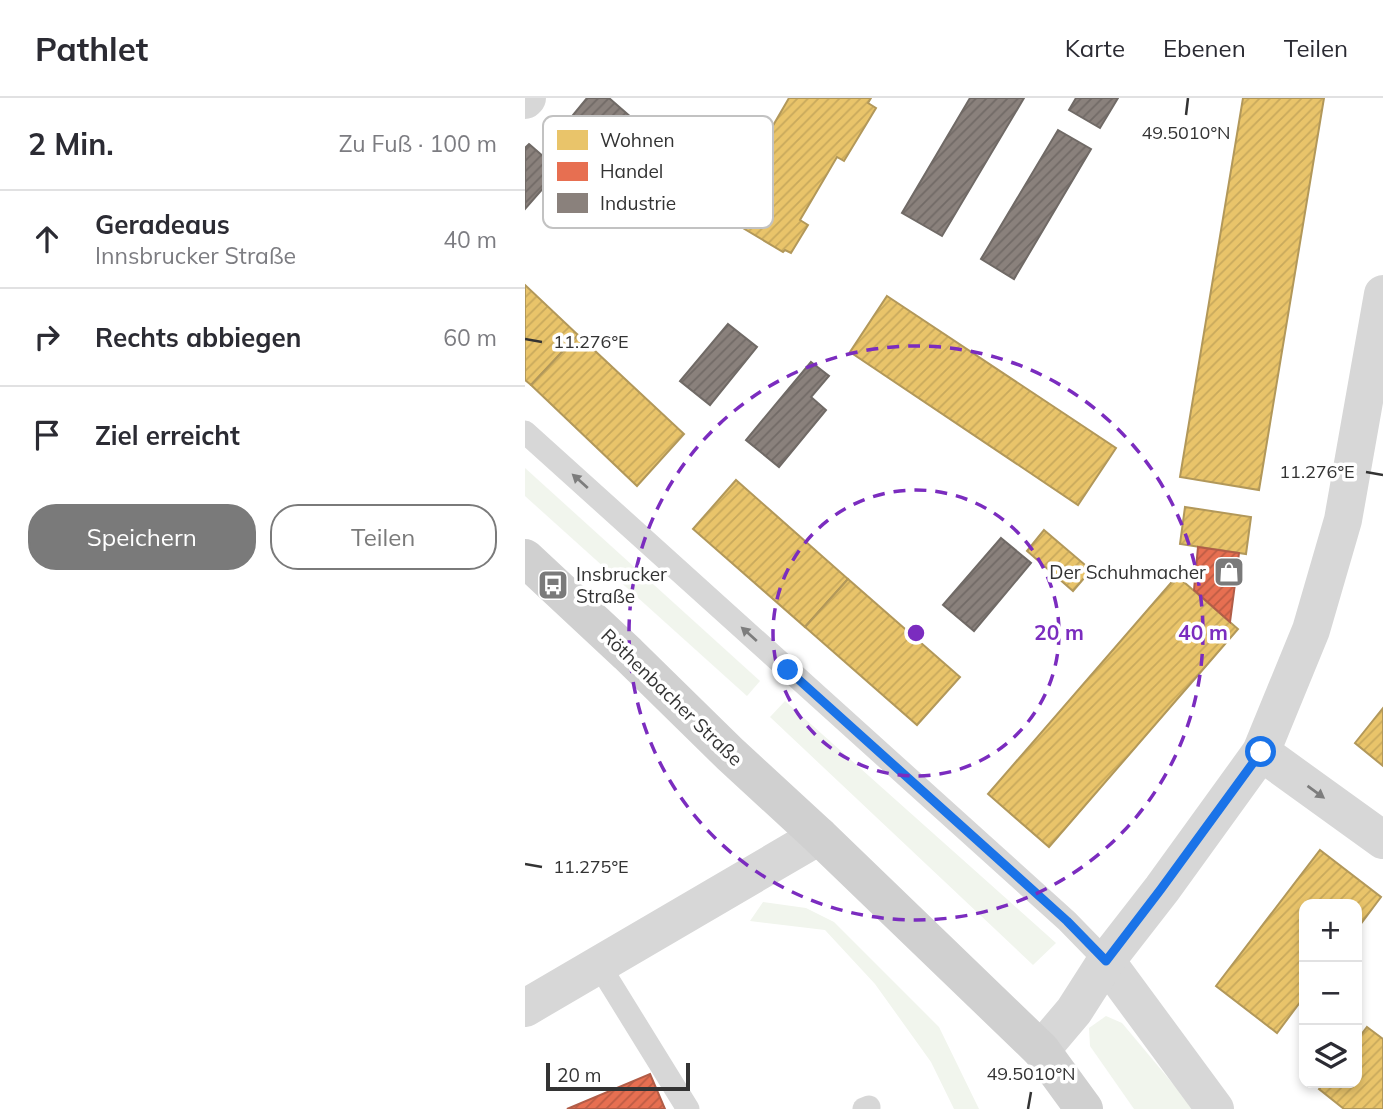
<!DOCTYPE html>
<html lang="de">
<meta charset="utf-8">
<style>
:root{--surface:#fff;--page:#f2f2f3;--text:#2b2b33;--muted:#7c7c81;--line:#e1e1e2;--accent:#7a7a7a}
body{margin:0;font-family:Mulish,sans-serif;background:var(--page);color:var(--text)}
.controls{position:absolute;right:21px;bottom:21px;display:grid;overflow:hidden;border-radius:14px;box-shadow:0 4px 10px #0003}
.controls button{width:63px;height:63px;display:grid;place-items:center;padding:0;border:0;border-bottom:2px solid var(--line);background:var(--surface);color:var(--text);font:35px sans-serif}
.scale{position:absolute;left:21px;bottom:18px;width:144px;box-sizing:border-box;padding-left:7px;border:4px solid #333;border-top:0;font-size:19px;line-height:24px;white-space:nowrap;color:#333;-webkit-text-stroke:5px #fff;paint-order:stroke}
.stop{position:absolute;width:21px;height:21px;margin:-16px;border:5px solid #1a73e8;border-radius:50%;background:#fff}
.stop.end{background:#1a73e8;border-color:#fff;box-shadow:0 2px 7px #0008}
.list{margin:0;padding:0;list-style:none}
h2{display:flex;justify-content:space-between;align-items:center;height:91px;margin:0;padding:0 28px;font-size:30px}
h2 small{font-size:23px;font-weight:400;color:var(--muted)}
.list li{display:grid;grid-template-columns:46px 1fr auto;gap:21px;align-items:center;box-sizing:border-box;height:98px;padding:0 28px;border-top:2px solid var(--line)}
.list b{display:block;font-size:26px;white-space:nowrap}
.list p{margin:0;font-size:23px;white-space:nowrap;color:var(--muted)}
.list em{font-size:23px;font-style:normal;color:var(--muted)}
.actions{display:flex;gap:14px;padding:21px 28px}
.actions a{flex:1;padding:16px 0;border:2px solid var(--accent);border-radius:28px;text-align:center;font-size:24px;color:var(--accent)}
.actions .main{background:var(--accent);color:#fff}
.icon{flex:none;width:38px;height:38px;fill:none;stroke:currentColor;stroke-width:2;stroke-linecap:round;stroke-linejoin:round}
.map{position:relative;flex:none;width:858px;height:1011px;overflow:hidden}
header{display:flex;align-items:center;gap:42px;box-sizing:border-box;height:98px;padding:0 35px;background:var(--surface);border-bottom:2px solid var(--line)}
header strong{font-size:33px}
nav{display:flex;gap:38px;margin-inline-start:auto;font-size:24px}
main{display:flex}
aside{flex:1;background:var(--surface)}
.map>svg:first-child{display:block}
.green{fill:#f1f5ed}
.homes{fill:url(#homes-hatch);stroke:#b2985a;stroke-width:2}
.shops{fill:url(#shops-hatch);stroke:#b15d48;stroke-width:2}
.industry{fill:url(#industry-hatch);stroke:#706a66;stroke-width:2}
.lines{fill:none;stroke-linecap:round;stroke-linejoin:round}
.lane{stroke:#d7d7d7;stroke-width:23}
.street{stroke:#d7d7d7;stroke-width:38}
.secondary{stroke:#d0d0d0;stroke-width:38}
.oneway{fill:#7d7d7d}
.route{stroke:#1a73e8;stroke-width:9}
.ticks{fill:none;stroke:#333;stroke-width:2.5}
.ring{fill:none;stroke:#7b2cbf;stroke-width:3.5;stroke-dasharray:12 9}
.labels{text-anchor:middle;stroke-width:7;stroke-linejoin:round;paint-order:stroke}
.poi-label{font-size:19px;fill:#333;stroke:#fff;text-anchor:end}
.street-label{font-size:19px;fill:#333;stroke:#fff}
.key{fill:#fff;stroke:#c2c2c2;stroke-width:2}
.key-label{font-size:19px;fill:#333}
.ticks-label{font-size:18px;text-anchor:middle;fill:#333;stroke:#fff;stroke-width:7;stroke-linejoin:round;paint-order:stroke}
.centre{fill:#7b2cbf;stroke:#fff;stroke-width:3.5}
.ring-label{font-size:21px;text-anchor:middle;font-weight:bold;fill:#7b2cbf;stroke:#fff;stroke-width:7;stroke-linejoin:round;paint-order:stroke}
</style>
<header>
<strong>Pathlet</strong>
<nav><a>Karte</a><a>Ebenen</a><a>Teilen</a></nav>
</header>
<main>
<aside>
<h2>2 Min.<small>Zu Fuß · 100 m</small></h2>
<ul class="list">
<li><svg class="icon" aria-label="ahead" viewBox="0 0 24 24"><path d="M12 20V5M6 11l6-6 6 6"/></svg><div><b>Geradeaus</b><p>Innsbrucker Straße</p></div><em>40 m</em></li>
<li><svg class="icon" aria-label="right" viewBox="0 0 24 24"><path d="M7 20v-9h11M14 6l5 5-5 5"/></svg><div><b>Rechts abbiegen</b></div><em>60 m</em></li>
<li><svg class="icon" aria-label="arrive" viewBox="0 0 24 24"><path d="M6 21V4h12l-3 4 3 4H6"/></svg><div><b>Ziel erreicht</b></div></li>
</ul>
<div class="actions"><a class="main">Speichern</a><a>Teilen</a></div>
</aside>
<div class="map">
<svg width="858" height="1011" viewBox="0 0 858 1011">
<defs>
<pattern id="homes-hatch" width="6" height="6" patternUnits="userSpaceOnUse" patternTransform="scale(1.75)"><rect width="6" height="6" fill="#e9c46a"/><path d="M-1 1l2-2M0 6l6-6M5 7l2-2" fill="none" stroke="#c8a95c"/></pattern>
<pattern id="shops-hatch" width="6" height="6" patternUnits="userSpaceOnUse" patternTransform="scale(1.75)"><rect width="6" height="6" fill="#e76f51"/><path d="M-1 1l2-2M0 6l6-6M5 7l2-2" fill="none" stroke="#bc5c44"/></pattern>
<pattern id="industry-hatch" width="6" height="6" patternUnits="userSpaceOnUse" patternTransform="scale(1.75)"><rect width="6" height="6" fill="#8a817c"/><path d="M-1 1l2-2M0 6l6-6M5 7l2-2" fill="none" stroke="#716a66"/></pattern>
</defs>
<rect width="100%" height="100%" fill="#fff"/>
<!-- green -->
<g class="green">
<path d="M0 370 235 583 222 598 0 398Z"/>
<path d="M260 603 531 845 508 867 245 619Z"/>
<path d="M238 804 281 810 309 824 414 929 454 1011H429L406 964 350 886 300 832 225 823Z"/>
<path d="M581 918 597 925 669 1011H609L565 948 564 930Z"/>
</g>
<!-- homes -->
<g class="homes">
<path d="M264 0H346L343 5 351 10 319 63 312 59 275 122 283 127 266 155 260 152 258 154 196 117Z"/>
<path d="M718 0H799L734 392 655 379Z"/>
<path d="M0 187 53 237 6 287 0 282Z"/>
<path d="M362 198 591 350 553 407 325 254Z"/>
<path d="M53 237 159 336 112 388 6 287Z"/>
<path d="M211 382 323 481 280 529 168 431Z"/>
<path d="M660 409 726 419 721 456 655 446Z"/>
<path d="M519 432 566 472 548 493 502 453Z"/>
<path d="M652 478 713 531 524 749 463 696Z"/>
<path d="M323 481 435 579 392 627 280 529Z"/>
<path d="M858 610V668L830 645Z"/>
<path d="M795 752 856 799 832 831V806H779V899L752 935 691 888Z"/>
<path d="M842 929 858 941V1011H819L794 991 799 985H832V942Z"/>
</g>
<!-- shops -->
<g class="shops">
<path d="M673 449 714 455 705 524 669 492Z"/>
<path d="M125 976 140 1011H42Z"/>
</g>
<!-- industry -->
<g class="industry">
<path d="M62 0H84L161 67 133 99 44 22Z"/>
<path d="M445 0H499L417 138 377 115Z"/>
<path d="M551 0H593L575 30 544 12Z"/>
<path d="M533 32 566 51 489 181 456 161Z"/>
<path d="M4 46 34 72 0 111V50Z"/>
<path d="M203 226 232 249 185 307 155 283Z"/>
<path d="M286 264 304 278 286 299 301 312 254 369 221 342Z"/>
<path d="M476 440 506 465 449 533 418 507Z"/>
</g>
<g class="lines">
<!-- lane -->
<g class="lane">
<path d="M0 334 542 823 581 863"/>
<path d="M74 867 163 1011"/>
<path d="M339 1011 344 1009"/>
</g>
<!-- street -->
<g class="street">
<path d="M0 2 2 0"/>
<path d="M736 654 858 742"/>
<path d="M581 863 690 1011"/>
<path d="M0 910 294 738"/>
<path d="M516 952 549 913 581 863 637 791 736 654 786 532 818 422 858 196"/>
</g>
<!-- secondary -->
<path class="secondary" d="M0 460 103 556 205 656 294 738 516 952 559 1011"/>
</g>
<!-- one-way arrows -->
<defs><path id="oneway-solid" d="M-6-.8H1V-3.2L6.5 0L1 3.2V.8H-6Z" transform="scale(1.75)"/></defs>
<g class="oneway">
<use href="#oneway-solid" transform="translate(55 383) rotate(-138)"/>
<use href="#oneway-solid" transform="translate(224 536) rotate(-138)"/>
<use href="#oneway-solid" transform="translate(791 694) rotate(36)"/>
</g>
<g class="lines">
<!-- route -->
<path class="route" d="M263 572 542 823 581 863 636 791 736 654"/>
</g>
<!-- ticks -->
<path class="ticks" d="M661 17 663 0M0 241 17 244M841 374 858 377M0 766 17 769M503 1011 506 994"/>
<!-- distance rings -->
<g class="ring">
<circle cx="391" cy="535" r="143"/>
<circle cx="391" cy="535" r="287"/>
</g>
<!-- icons -->
<defs>
<g id="shop-square" transform="scale(1.575)"><rect x="-9" y="-9" width="18" height="18" rx="4" fill="#7a7a7a" stroke="#fff"/><path d="M-5-2.5h2.3a2.7 3.5 0 0 1 5.4 0H5L5.5 6h-11ZM-1.5-2.5h3a1.5 2.3 0 0 0-3 0Z" fill="#fff"/></g>
<g id="bus-square" transform="scale(1.575)"><rect x="-9" y="-9" width="18" height="18" rx="4" fill="#7a7a7a" stroke="#fff"/><path d="M-5-6H5V4H4V6H2V4H-2V6H-4V4H-5ZM-3.5-4V0h7V-4ZM-3.5 1.2v1.5H-2V1.2ZM2 1.2v1.5H3.5V1.2Z" fill="#fff"/></g>
</defs>
<g fill-rule="evenodd">
<use href="#shop-square" x="704" y="474"/>
<use href="#bus-square" x="28" y="487"/>
</g>
<g class="labels">
<!-- poi labels -->
<g class="poi-label">
<text x="681" y="481">Der Schuhmacher</text>
<text x="51" y="483" text-anchor="start">Insbrucker<tspan x="51" dy="22">Straße</tspan></text>
</g>
<!-- street labels -->
<g class="street-label">
<text transform="translate(147 599) rotate(44)" y="7">Röthenbacher Straße</text>
</g>
</g>
<!-- legend -->
<rect x="18" y="18" width="230" height="112" rx="10" class="key"/>
<rect x="32" y="32" width="31" height="20" fill="#e9c46a"/>
<rect x="32" y="64" width="31" height="19" fill="#e76f51"/>
<rect x="32" y="95" width="31" height="20" fill="#8a817c"/>
<g class="key-label">
<text x="75" y="49">Wohnen</text>
<text x="75" y="80">Handel</text>
<text x="75" y="112">Industrie</text>
</g>
<g class="ticks-label">
<text x="661" y="41">49.5010°N</text>
<text x="66" y="250">11.276°E</text>
<text x="792" y="380">11.276°E</text>
<text x="66" y="775">11.275°E</text>
<text x="506" y="982">49.5010°N</text>
</g>
<circle cx="391" cy="535" r="10" class="centre"/>
<g class="ring-label">
<text x="534" y="542">20 m</text>
<text x="678" y="542">40 m</text>
</g>
</svg>
<div class="controls">
<button>+</button>
<button>−</button>
<button><svg class="icon" aria-label="layers" viewBox="0 0 24 24"><path d="M12 4l9 5-9 5-9-5zM3 14l9 5 9-5"/></svg></button>
</div>
<div class="scale">20 m</div>
<div class="stop" style="left:736px;top:654px"></div>
<div class="stop end" style="left:263px;top:572px"></div>
</div>
</main>
